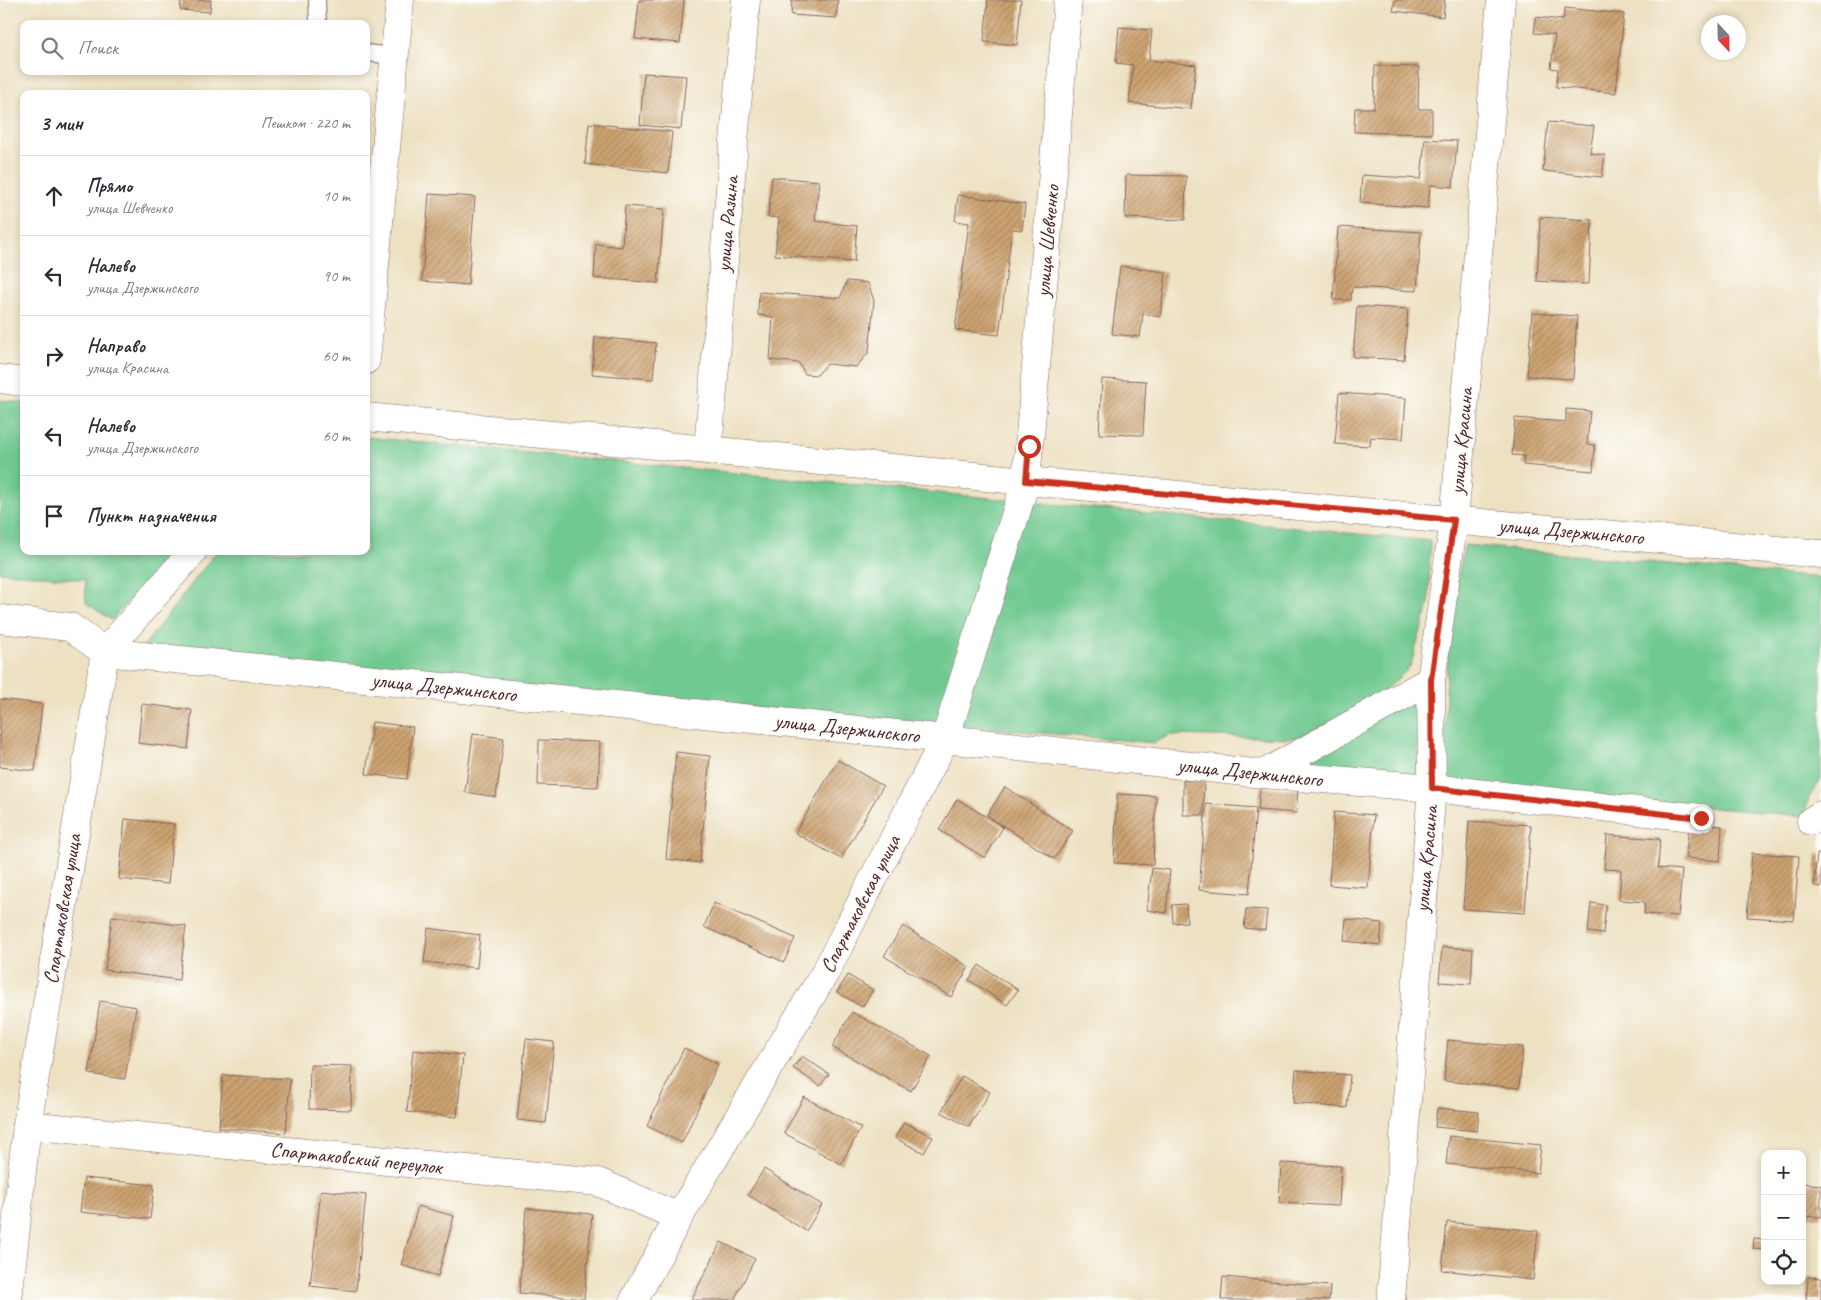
<!DOCTYPE html>
<html lang="ru">
<meta charset="utf-8">
<style>
:root{--surface:#fff;--page:#f2f2f3;--text:#2b2b33;--muted:#7c7c81;--line:#e1e1e2}
body{margin:0;font-family:Caveat,sans-serif;background:var(--page);color:var(--text)}
.controls{position:absolute;right:15px;bottom:15px;display:grid;overflow:hidden;border-radius:10px;box-shadow:0 2px 8px #0003}
.controls button{width:45px;height:45px;display:grid;place-items:center;padding:0;border:0;border-bottom:1px solid var(--line);background:var(--surface);color:var(--text);font:25px sans-serif}
.compass{position:absolute;left:1701px;top:15px;width:45px;height:45px;border-radius:50%;background:var(--surface);box-shadow:0 2px 8px #0003;rotate:158deg}
.stop{position:absolute;width:15px;height:15px;margin:-11px;border:4px solid #c8321e;border-radius:50%;background:#fff}
.stop.end{background:#c8321e;border-color:#fff;box-shadow:0 1px 5px #0008}
.list{margin:0;padding:0;list-style:none}
h2{display:flex;justify-content:space-between;align-items:center;height:65px;margin:0;padding:0 20px;font-size:21px}
h2 small{font-size:16px;font-weight:400;color:var(--muted)}
.list li{display:grid;grid-template-columns:32px 1fr auto;gap:15px;align-items:center;box-sizing:border-box;height:80px;padding:0 20px;border-top:1px solid var(--line)}
.list b{display:block;font-size:19px;white-space:nowrap}
.list p{margin:0;font-size:16px;white-space:nowrap;color:var(--muted)}
.list em{font-size:16px;font-style:normal;color:var(--muted)}
.icon{flex:none;width:28px;height:28px;fill:none;stroke:currentColor;stroke-width:2;stroke-linecap:round;stroke-linejoin:round}
.map{position:relative;flex:none;width:1821px;height:1300px;overflow:hidden}
.search{position:absolute;background:var(--surface);box-shadow:0 2px 8px #0003;left:20px;top:20px;width:350px;height:55px;display:flex;align-items:center;gap:12px;box-sizing:border-box;padding:0 18px;border-radius:10px;color:var(--muted);font-size:19px}
.panel{position:absolute;background:var(--surface);box-shadow:0 2px 8px #0003;left:20px;top:90px;width:350px;height:465px;border-radius:10px}
.map>svg:first-child{display:block}
.green{fill:#70c990;stroke:#5d745e}
.building{fill:url(#building-hatch)}
.lines{fill:none;stroke-linecap:round;stroke-linejoin:round}
.lane-casing{stroke:#836360;stroke-width:18}
.street-casing{stroke:#836360;stroke-width:29}
.secondary-casing{stroke:#836360;stroke-width:29}
.lane{stroke:#fff;stroke-width:16}
.street{stroke:#fff;stroke-width:28}
.secondary{stroke:#fff;stroke-width:28}
.route{stroke:#c8321e;stroke-width:6}
.labels{text-anchor:middle;stroke-width:4.5;stroke-linejoin:round;paint-order:stroke}
.street-label{font-size:21px;fill:#4a1f2b;stroke:#fdfcf7}
</style>
<div class="map">
<svg width="1821" height="1300" viewBox="0 0 1821 1300">
<defs>
<pattern id="building-hatch" width="6" height="6" patternUnits="userSpaceOnUse" patternTransform="scale(1.25)"><rect width="6" height="6" fill="#cca371"/><path d="M-1 1l2-2M0 6l6-6M5 7l2-2" fill="none" stroke="#a8845d"/></pattern>
</defs>
<rect width="100%" height="100%" fill="#fdfcf7"/>
<filter id="ink" filterUnits="userSpaceOnUse"><feTurbulence type="fractalNoise" baseFrequency=".02" numOctaves="2"/><feDisplacementMap in="SourceGraphic" scale="10" xChannelSelector="R" yChannelSelector="G"/><feConvolveMatrix kernelMatrix="1 2 1 2 8 2 1 2 1" color-interpolation-filters="sRGB"/></filter>
<filter id="wash" filterUnits="userSpaceOnUse"><feTurbulence type="fractalNoise" baseFrequency=".0096" numOctaves="4" result="noise"/><feDisplacementMap in="SourceGraphic" scale="20" xChannelSelector="R" yChannelSelector="G"/><feGaussianBlur stdDeviation="1.12" result="paint"/><feColorMatrix in="noise" values="0 0 0 0 0 0 0 0 0 0 0 0 0 0 0 0 0 1.4 0 .05"/><feComposite in="paint" operator="in"/></filter>
<g filter="url(#wash)">
<rect width="100%" height="100%" fill="#ede1c2"/>
<!-- green -->
<g class="green">
<path d="M0 400 24 403V551H172L112 620 86 603 85 580 0 572Z"/>
<path d="M366 437 1430 541 1429 604 1410 667 1371 704 1296 738 1170 735 1154 743 139 652 217 551H366Z"/>
<path d="M1465 545 1821 578V780L1809 797 1804 816 1445 784C1445 704 1445 623 1465 545Z"/>
<path d="M1411 700 1419 707 1416 785 1294 764Z"/>
</g>
<g id="blocks">
<!-- building -->
<g class="building">
<path d="M181 0H211L210 12 180 10Z"/>
<path d="M639 0H684L680 43 635 39Z"/>
<path d="M792 0H838L836 18 791 15Z"/>
<path d="M988 0H1021L1017 45 984 42Z"/>
<path d="M1395 0H1445L1443 17 1393 11Z"/>
<path d="M1565 8 1624 14 1616 93 1556 87 1558 69 1551 68 1555 35 1534 33 1536 17 1563 20Z"/>
<path d="M1119 27 1152 30 1149 60 1196 65 1191 109 1129 103 1133 65 1116 63Z"/>
<path d="M1375 66 1419 67 1418 109H1432V134L1354 132 1355 108H1374Z"/>
<path d="M644 73 686 76 681 129 640 125Z"/>
<path d="M1548 122 1594 126 1590 153 1605 155 1602 177 1543 171Z"/>
<path d="M589 123 672 132 668 173 585 164Z"/>
<path d="M1425 139 1457 141 1453 187 1430 185 1428 208 1360 203 1362 175 1421 179Z"/>
<path d="M1126 175 1186 176 1185 220 1125 218Z"/>
<path d="M772 177 819 181 815 221 857 226 854 262 775 255 779 218 768 217Z"/>
<path d="M429 194 475 197 468 285 422 281Z"/>
<path d="M958 195 1025 204 1022 230 1012 229 999 335 955 330 969 223 955 221Z"/>
<path d="M625 206 664 209 658 283 594 278 596 244 622 247Z"/>
<path d="M1540 217 1592 220 1589 284 1537 281Z"/>
<path d="M1338 227 1421 232 1417 291 1352 287 1351 300H1333Z"/>
<path d="M1120 266 1166 272 1160 317 1143 314 1140 337 1112 334Z"/>
<path d="M847 281 868 283 874 301 869 352 856 367 827 364 817 375 805 374 799 363 770 360 773 317 758 315 759 292 840 298Z"/>
<path d="M1357 306 1408 309 1404 360 1353 357Z"/>
<path d="M1532 313 1577 316 1573 379 1527 376Z"/>
<path d="M595 337 656 343 653 379 592 374Z"/>
<path d="M1102 379 1146 381 1143 435 1099 434Z"/>
<path d="M1339 393 1406 398 1403 439 1371 437 1370 446 1335 444Z"/>
<path d="M1566 409 1590 411 1587 444 1595 445 1593 471 1523 465 1524 456 1512 455 1515 418 1566 422Z"/>
<path d="M0 699 42 704 35 771 0 767Z"/>
<path d="M142 704 192 710 188 749 138 743Z"/>
<path d="M372 722 413 727 407 779 366 774Z"/>
<path d="M473 734 504 738 496 797 465 792Z"/>
<path d="M539 740 600 742 598 787 538 785Z"/>
<path d="M676 752 710 756 700 863 666 859Z"/>
<path d="M838 760 883 786 841 859 795 833Z"/>
<path d="M1183 780H1204L1203 815H1183Z"/>
<path d="M1005 787 1073 831 1054 859 987 815Z"/>
<path d="M1260 787 1298 790 1296 813 1258 810Z"/>
<path d="M1117 794 1156 796 1153 865 1114 863Z"/>
<path d="M957 799 1003 827 985 858 939 830Z"/>
<path d="M1206 804 1256 808 1249 894 1199 890Z"/>
<path d="M1334 812 1374 815 1368 888 1329 885Z"/>
<path d="M125 819 174 824 168 884 119 879Z"/>
<path d="M1469 821 1531 825 1525 913 1463 909Z"/>
<path d="M1689 824 1722 826 1720 861 1686 858Z"/>
<path d="M1607 835 1660 839 1658 868 1682 870 1678 916 1644 914 1645 902 1619 900 1621 870 1604 869Z"/>
<path d="M1752 853 1799 856 1794 920 1747 917Z"/>
<path d="M1817 854H1821V887L1814 886Z"/>
<path d="M1152 868 1170 870 1166 913 1147 910Z"/>
<path d="M714 903 795 938 784 962 704 927Z"/>
<path d="M1591 903 1606 905 1603 934 1588 932Z"/>
<path d="M1186 904 1187 922 1173 923 1172 905Z"/>
<path d="M1246 909 1267 910 1265 930 1244 928Z"/>
<path d="M112 916 186 926 179 980 105 970Z"/>
<path d="M1346 919 1382 923 1380 945 1344 941Z"/>
<path d="M903 926 969 967 951 997 884 956Z"/>
<path d="M428 928 480 935 477 968 424 962Z"/>
<path d="M1442 947 1473 949 1471 984 1439 982Z"/>
<path d="M979 965 1018 990 1007 1005 969 980Z"/>
<path d="M848 975 873 990 862 1007 837 992Z"/>
<path d="M100 1001 136 1007 125 1079 89 1074Z"/>
<path d="M852 1012 931 1056 911 1091 832 1047Z"/>
<path d="M526 1039 554 1042 546 1123 517 1120Z"/>
<path d="M1448 1040 1523 1047 1519 1088 1444 1081Z"/>
<path d="M684 1048 718 1064 682 1143 647 1126Z"/>
<path d="M413 1050 463 1055 457 1117 407 1112Z"/>
<path d="M802 1056 829 1074 820 1086 793 1068Z"/>
<path d="M310 1065 352 1066 351 1110 309 1109Z"/>
<path d="M1296 1070 1350 1075 1347 1108 1293 1103Z"/>
<path d="M223 1075 290 1079 286 1133 219 1128Z"/>
<path d="M962 1076 990 1092 969 1127 941 1112Z"/>
<path d="M804 1097 861 1128 841 1164 784 1133Z"/>
<path d="M1437 1108 1479 1112 1477 1131 1435 1127Z"/>
<path d="M904 1122 933 1137 924 1153 895 1138Z"/>
<path d="M1449 1136 1541 1145 1538 1173 1446 1164Z"/>
<path d="M1281 1163 1341 1166 1339 1206 1279 1203Z"/>
<path d="M764 1169 822 1205 806 1231 748 1195Z"/>
<path d="M84 1178 154 1185 150 1219 80 1212Z"/>
<path d="M1802 1183 1821 1185V1217L1802 1216Z"/>
<path d="M321 1190 366 1195 356 1291 310 1286Z"/>
<path d="M418 1206 454 1216 438 1276 401 1265Z"/>
<path d="M526 1208 592 1214 584 1299 519 1293Z"/>
<path d="M1447 1222 1538 1231 1533 1280 1442 1270Z"/>
<path d="M1754 1239 1765 1240V1250L1753 1249Z"/>
<path d="M721 1242 755 1259 734 1300H691Z"/>
<path d="M1223 1277 1330 1286 1329 1300H1221Z"/>
<path d="M1808 1277 1821 1278V1300H1806Z"/>
</g>
</g>
</g>
<g filter="url(#ink)">
<use href="#blocks" fill-opacity="0" stroke="#836360" stroke-width="1"/>
<g class="lines">
<!-- lane casing -->
<g class="lane-casing">
<g id="lane">
<path d="M317 0 318 24"/>
<path d="M366 53 395 56"/>
</g>
</g>
<!-- street casing -->
<g class="street-casing">
<g id="street">
<path d="M366 360 400 0"/>
<path d="M708 449 746 0"/>
<path d="M0 619 70 627 105 652 945 739 1263 774 1432 788 1701 818"/>
<path d="M1263 774 1431 680"/>
<path d="M1811 821 1821 815"/>
<path d="M27 1125 598 1182 679 1217"/>
<path d="M8 1300 27 1125 105 652 193 551"/>
<path d="M634 1300 679 1217 826 971 945 739 1026 481 1068 0"/>
<path d="M1391 1300 1432 788 1431 680 1454 520 1501 0"/>
</g>
</g>
<!-- secondary casing -->
<g class="secondary-casing">
<g id="secondary">
<path d="M0 379 24 382"/>
<path d="M366 417 1026 481 1821 554"/>
</g>
</g>
<!-- lane -->
<use href="#lane" class="lane"/>
<!-- street -->
<use href="#street" class="street"/>
<!-- secondary -->
<use href="#secondary" class="secondary"/>
</g>
</g>
<g class="lines" filter="url(#ink)">
<!-- route -->
<path class="route" d="M1029 446 1026 481 1454 520 1431 680 1432 788 1701 818"/>
</g>
<g class="labels">
<!-- street labels -->
<g class="street-label">
<text transform="translate(727 224) rotate(-85)" y="7">улица Разина</text>
<text transform="translate(1047 241) rotate(-85)" y="7">улица Шевченко</text>
<text transform="translate(1461 441) rotate(-85)" y="7">улица Красина</text>
<text transform="translate(1571 531) rotate(5)" y="7">улица Дзержинского</text>
<text transform="translate(444 687) rotate(6)" y="7">улица Дзержинского</text>
<text transform="translate(847 728) rotate(6)" y="7">улица Дзержинского</text>
<text transform="translate(1250 772) rotate(6)" y="7">улица Дзержинского</text>
<text transform="translate(1426 859) rotate(-85)" y="7">улица Красина</text>
<text transform="translate(860 904) rotate(-63)" y="7">Спартаковская улица</text>
<text transform="translate(62 909) rotate(-81)" y="7">Спартаковская улица</text>
<text transform="translate(356 1158) rotate(6)" y="7">Спартаковский переулок</text>
</g>
</g>
</svg>
<div class="controls">
<button>+</button>
<button>−</button>
<button><svg class="icon" aria-label="locate" viewBox="0 0 24 24"><circle cx="12" cy="12" r="6"/><path d="M12 2v4M12 18v4M2 12h4M18 12h4"/></svg></button>
</div>
<svg class="compass" viewBox="-18 -18 36 36"><path d="M0-13l5 13h-10z" fill="#e53935"/><path d="M0 13l5-13h-10z" fill="#7c7c81"/></svg>
<div class="stop" style="left:1029px;top:446px"></div>
<div class="stop end" style="left:1701px;top:818px"></div>
<div class="search"><svg class="icon" aria-label="search" viewBox="0 0 24 24"><circle cx="10" cy="10" r="6"/><path d="M15 15l6 6"/></svg>Поиск</div>
<section class="panel">
<h2>3 мин<small>Пешком · 220 m</small></h2>
<ul class="list">
<li><svg class="icon" aria-label="ahead" viewBox="0 0 24 24"><path d="M12 20V5M6 11l6-6 6 6"/></svg><div><b>Прямо</b><p>улица Шевченко</p></div><em>10 m</em></li>
<li><svg class="icon" aria-label="left" viewBox="0 0 24 24"><path d="M17 20v-9H6M10 6l-5 5 5 5"/></svg><div><b>Налево</b><p>улица Дзержинского</p></div><em>90 m</em></li>
<li><svg class="icon" aria-label="right" viewBox="0 0 24 24"><path d="M7 20v-9h11M14 6l5 5-5 5"/></svg><div><b>Направо</b><p>улица Красина</p></div><em>60 m</em></li>
<li><svg class="icon" aria-label="left" viewBox="0 0 24 24"><path d="M17 20v-9H6M10 6l-5 5 5 5"/></svg><div><b>Налево</b><p>улица Дзержинского</p></div><em>60 m</em></li>
<li><svg class="icon" aria-label="arrive" viewBox="0 0 24 24"><path d="M6 21V4h12l-3 4 3 4H6"/></svg><div><b>Пункт назначения</b></div></li>
</ul>
</section>
</div>
